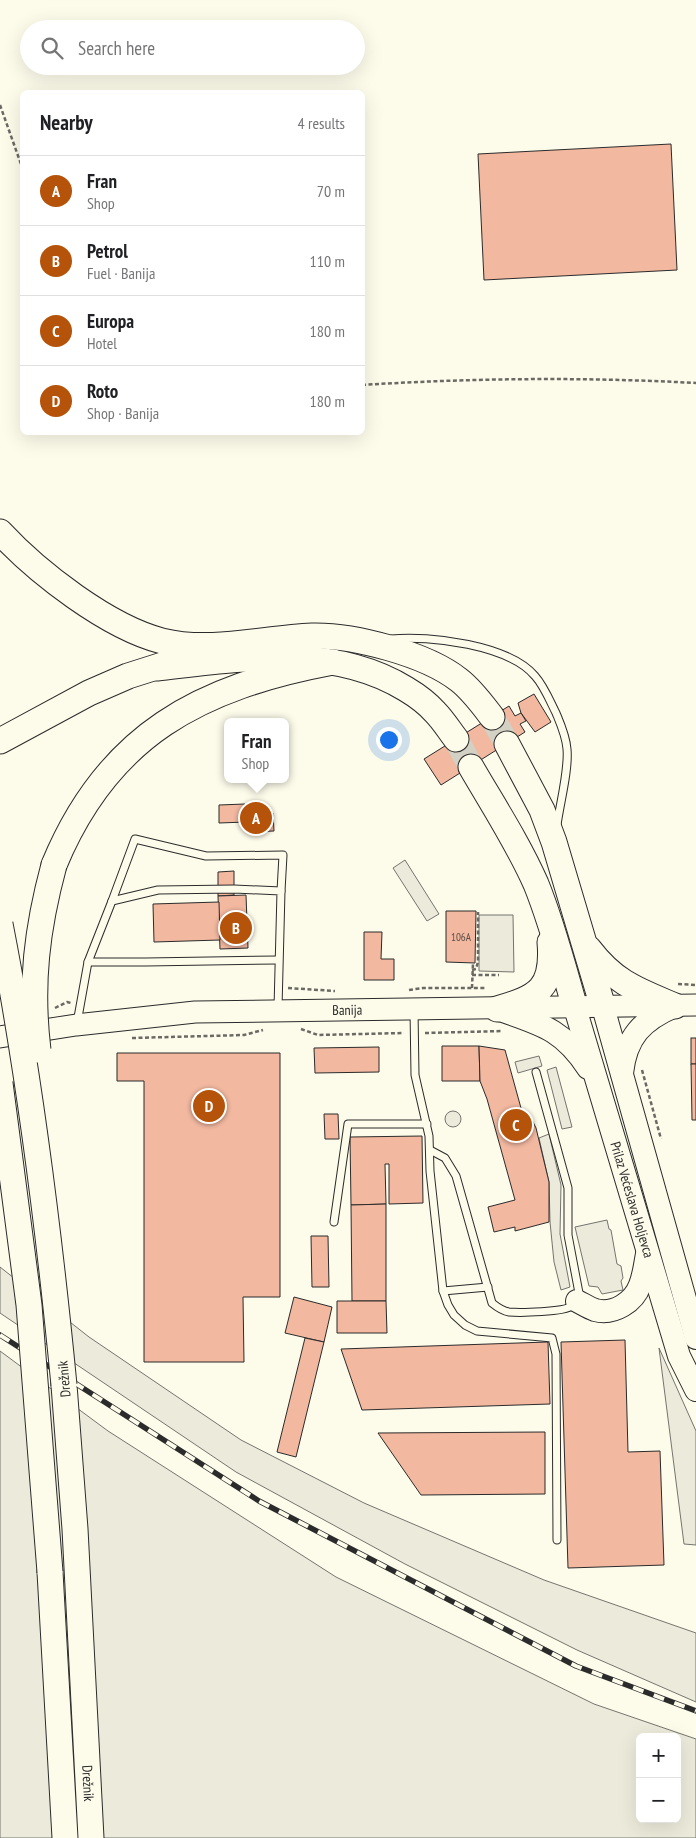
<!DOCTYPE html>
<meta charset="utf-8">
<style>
:root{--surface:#fff;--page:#f6f6f6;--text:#202124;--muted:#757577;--line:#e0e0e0;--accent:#b45309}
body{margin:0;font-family:"PT Sans Narrow",sans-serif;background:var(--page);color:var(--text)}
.controls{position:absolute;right:15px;bottom:15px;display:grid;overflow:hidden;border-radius:8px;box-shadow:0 5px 20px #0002}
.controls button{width:45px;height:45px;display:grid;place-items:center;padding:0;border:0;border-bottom:1px solid var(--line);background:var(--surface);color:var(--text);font:25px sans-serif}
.you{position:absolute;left:388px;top:739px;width:18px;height:18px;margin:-12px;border:4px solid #fff;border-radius:50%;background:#1a73e8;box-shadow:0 0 0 8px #1a73e833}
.badge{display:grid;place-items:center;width:32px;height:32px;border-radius:50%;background:var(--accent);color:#fff;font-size:16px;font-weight:700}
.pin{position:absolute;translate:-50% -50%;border:2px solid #fff;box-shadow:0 1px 5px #0006}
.popup{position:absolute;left:224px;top:718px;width:65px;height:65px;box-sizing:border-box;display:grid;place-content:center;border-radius:8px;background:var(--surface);filter:drop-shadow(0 1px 4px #0005);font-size:16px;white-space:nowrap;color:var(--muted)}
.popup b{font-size:19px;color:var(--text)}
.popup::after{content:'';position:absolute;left:50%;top:100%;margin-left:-10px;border:10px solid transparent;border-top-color:var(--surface)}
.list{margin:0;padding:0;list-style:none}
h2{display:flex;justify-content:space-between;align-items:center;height:65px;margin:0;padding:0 20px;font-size:21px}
h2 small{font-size:16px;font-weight:400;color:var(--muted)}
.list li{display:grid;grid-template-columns:32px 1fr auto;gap:15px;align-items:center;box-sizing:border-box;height:70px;padding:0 20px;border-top:1px solid var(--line)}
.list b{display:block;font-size:19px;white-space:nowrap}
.list p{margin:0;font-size:16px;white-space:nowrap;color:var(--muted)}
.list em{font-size:16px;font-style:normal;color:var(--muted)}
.icon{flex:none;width:28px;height:28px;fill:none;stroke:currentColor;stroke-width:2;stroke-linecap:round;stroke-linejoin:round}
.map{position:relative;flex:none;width:696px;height:1838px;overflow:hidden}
.search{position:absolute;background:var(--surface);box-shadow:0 5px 20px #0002;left:20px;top:20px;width:345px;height:55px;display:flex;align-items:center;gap:12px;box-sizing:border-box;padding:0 18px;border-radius:28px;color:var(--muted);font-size:19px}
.panel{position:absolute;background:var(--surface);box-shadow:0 5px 20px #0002;left:20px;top:90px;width:345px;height:345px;border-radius:8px}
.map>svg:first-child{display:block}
.green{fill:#ecebdb;stroke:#74746e;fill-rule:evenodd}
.parking{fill:#eceadb;stroke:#74746e}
.building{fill:#f2b8a0;stroke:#2b2b2b}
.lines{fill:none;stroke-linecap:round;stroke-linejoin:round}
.motorway-tunnel{stroke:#d3d1c4;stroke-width:25;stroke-dasharray:25 12;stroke-linecap:butt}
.service-casing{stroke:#2b2b2b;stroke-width:9}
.primary-casing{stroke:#2b2b2b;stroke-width:23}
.trunk-casing{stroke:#2b2b2b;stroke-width:24}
.motorway-casing{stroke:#2b2b2b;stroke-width:27}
.path{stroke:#6a6964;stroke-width:2.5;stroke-dasharray:4 2.5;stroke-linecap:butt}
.service{stroke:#fdfbea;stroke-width:7}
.primary{stroke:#fdfbea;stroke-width:21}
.trunk{stroke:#fdfbea;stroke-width:22}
.motorway{stroke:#fdfbea;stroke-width:25}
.rail-casing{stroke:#2b2b2b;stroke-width:5.5}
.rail{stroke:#fdfbea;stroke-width:4;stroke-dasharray:11;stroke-linecap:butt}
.motorway-bridge-casing{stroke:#2b2b2b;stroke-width:27;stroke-linecap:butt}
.motorway-bridge{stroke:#fdfbea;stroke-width:25}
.labels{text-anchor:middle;stroke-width:4;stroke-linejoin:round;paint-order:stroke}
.number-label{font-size:11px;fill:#5d4e48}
.street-label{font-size:14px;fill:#2b2b2b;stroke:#fdfbea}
</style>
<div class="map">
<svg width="696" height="1838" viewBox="0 0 696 1838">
<rect width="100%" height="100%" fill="#fdfbea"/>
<!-- green -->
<g class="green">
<path d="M539 1056 542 1066 518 1073 515 1062Z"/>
<circle cx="453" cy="1119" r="8"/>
<path d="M0 1267 89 1337 241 1440 364 1503 544 1580 696 1633V1702L577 1650 405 1564 236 1472 0 1313Z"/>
<path d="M659 1348 696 1431V1545L684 1544Z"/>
<path d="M0 1351 108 1431 336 1577 594 1704 696 1739V1838H0ZM640 1737H677V1819H640Z"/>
</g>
<!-- parking -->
<g class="parking">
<path d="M405 860 439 914 427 921 393 868Z"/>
<path d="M479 915H513L514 972 479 971Z"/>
<path d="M556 1067 572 1127 562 1129 547 1070Z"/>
<path d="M549 1134 561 1185 560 1234 570 1287 561 1290 554 1262 550 1222 549 1182 539 1138Z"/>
<path d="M607 1220 609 1229 611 1230 617 1264 621 1266 623 1278 621 1281 623 1290 602 1294 598 1287 589 1286 575 1227Z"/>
</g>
<!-- building -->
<g class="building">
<path d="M671 144 677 270 484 280 478 154Z"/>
<path d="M534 694 551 722 535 732 521 713 518 703Z"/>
<path d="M509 706 515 716 521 713 526 721 520 724 525 732 441 785 424 759Z"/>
<path d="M245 804 246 814 273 813 274 831 246 832V822L219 823V805Z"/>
<path d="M234 871V895L218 896V872Z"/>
<path d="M246 895 248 948 220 949 218 896Z"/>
<path d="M219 902 220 940 154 942 153 904Z"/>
<path d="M446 911H476L475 963 446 962Z"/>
<path d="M364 932H382L381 959H394V980H364Z"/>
<rect x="691" y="1038" width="5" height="26"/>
<path d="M442 1046H479L480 1081H442Z"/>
<path d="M479 1046 505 1050 524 1119 531 1118 536 1128 549 1182V1222L515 1231V1227L494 1232 488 1207 515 1200 487 1099 480 1081Z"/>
<path d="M379 1047V1072L315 1073 314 1048Z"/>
<path d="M117 1053H280V1297H243L244 1362H144V1081H117Z"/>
<path d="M691 1064H696V1120H692Z"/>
<path d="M324 1114H338L339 1139H325Z"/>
<path d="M422 1136 423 1203 389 1204V1164H385L386 1204 351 1205 350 1137Z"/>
<path d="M386 1204V1301H352L351 1205Z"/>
<path d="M311 1236H328L329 1287H312Z"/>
<path d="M294 1297 332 1307 324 1342 285 1333Z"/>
<path d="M337 1301H386L387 1333H337Z"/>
<path d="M305 1338 324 1342 296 1457 277 1452Z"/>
<path d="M625 1340 628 1452 660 1451 664 1565 568 1568 561 1342Z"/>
<path d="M548 1342 550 1404 362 1410 341 1349Z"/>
<path d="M545 1432V1494L421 1495 378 1433Z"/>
</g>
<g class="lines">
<!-- motorway-tunnel -->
<g class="motorway-tunnel">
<path d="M492 717 507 744"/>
<path d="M456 739 471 767"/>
</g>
<!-- service casing -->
<g class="service-casing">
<g id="service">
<path d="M391 639C430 635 509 645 535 676 544 686 550 701 556 713 561 725 566 736 567 749 569 770 560 803 557 825"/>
<path d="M112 901 135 839 206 856 283 855 281 891"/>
<path d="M88 962H146L278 960"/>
<path d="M414 1010 415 1075 429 1136 430 1171 443 1291 448 1305 454 1315 465 1325 477 1331 552 1338 556 1354 557 1540"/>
<path d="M77 1023 88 962 112 901 158 890 234 889 281 891 278 1008"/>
<path d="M430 1150 445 1158 456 1176 492 1303C497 1307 502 1311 509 1312 520 1313 564 1312 572 1306 577 1303 578 1299 579 1293L568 1235V1188L536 1072"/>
<path d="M334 1222 348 1124H427"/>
<path d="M443 1291 488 1287"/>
</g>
</g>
<!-- primary casing -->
<g class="primary-casing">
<g id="primary">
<path id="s1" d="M0 1037 76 1025 195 1012 696 1005"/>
</g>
</g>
<!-- trunk casing -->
<g class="trunk-casing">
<g id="trunk">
<path d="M603 1007 696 1338"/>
<path id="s2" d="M575 1008 679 1356 696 1390"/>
<path d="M497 1009C539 1024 562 1028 588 1068"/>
<path d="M622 1073C626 1037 642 1020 675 1006"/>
<path d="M577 1301C583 1304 589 1308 595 1310 614 1315 634 1302 640 1285 644 1275 645 1264 647 1254"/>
</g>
</g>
<!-- motorway casing -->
<g class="motorway-casing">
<g id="motorway">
<path d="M0 532C38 573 108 627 162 641 211 653 263 638 312 636 354 635 426 654 459 680 472 690 482 704 492 717"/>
<path d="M157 668C238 659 332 643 406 689 416 695 427 703 435 712 443 720 449 730 456 739"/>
<path d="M0 741 89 693 128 676 172 662"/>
<path d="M507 744 542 810 554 842 603 1007"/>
<path d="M471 767C493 805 518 843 536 884 552 923 563 966 575 1008"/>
<path d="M54 865C108 734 200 687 333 662"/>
<path d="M589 949C615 983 637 990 675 1006"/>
<path d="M497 1009C538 997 554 989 550 942"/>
<path id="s3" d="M64 1385 75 1529 91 1838"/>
<path d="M50 1572 65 1838"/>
</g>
</g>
<!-- path -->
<g class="path">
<path d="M0 105 22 167"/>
<path d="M362 385C473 378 585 377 696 383"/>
<path d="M472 970 476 969 478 962V912"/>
<path d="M472 975H499"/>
<path d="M678 984 696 985"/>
<path d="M288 988 335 991"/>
<path d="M472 988 473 963"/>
<path d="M409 990 423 988H486"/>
<path d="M55 1008 67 1002 71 1003"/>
<path d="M301 1029 318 1035 404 1033"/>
<path d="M425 1033 502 1031"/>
<path d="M132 1038 244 1035 263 1030"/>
<path d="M642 1070 661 1139"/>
</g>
<!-- service -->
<use href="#service" class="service"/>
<!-- primary -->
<use href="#primary" class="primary"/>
<!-- trunk -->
<use href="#trunk" class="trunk"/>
<!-- motorway -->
<use href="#motorway" class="motorway"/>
<!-- rail casing -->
<g class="rail-casing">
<path id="rail" d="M0 1335 259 1501 576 1666 696 1711"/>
</g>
<!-- rail -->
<use href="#rail" class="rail"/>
<!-- motorway-bridge casing -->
<g class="motorway-bridge-casing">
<g id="motorway-bridge">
<path d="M0 924C30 1077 49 1231 64 1385"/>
<path d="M38 1050C30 984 37 928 54 865"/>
<path d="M0 1083 29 1305 50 1572"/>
</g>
</g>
<!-- motorway-bridge -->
<use href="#motorway-bridge" class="motorway-bridge"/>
</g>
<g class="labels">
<!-- number labels -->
<g class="number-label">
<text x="461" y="941">106A</text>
</g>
<!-- street labels -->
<g class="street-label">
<text dy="5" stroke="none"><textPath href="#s1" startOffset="349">Banija</textPath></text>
<text dy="5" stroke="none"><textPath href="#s2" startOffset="200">Prilaz Većeslava Holjevca</textPath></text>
<text transform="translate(64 1379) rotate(-95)" y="5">Drežnik</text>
<text dy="5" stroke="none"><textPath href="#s3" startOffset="399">Drežnik</textPath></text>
</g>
</g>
</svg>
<div class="controls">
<button>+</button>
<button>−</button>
</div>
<div class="you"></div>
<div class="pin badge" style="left:256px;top:818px">A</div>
<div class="popup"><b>Fran</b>Shop</div>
<div class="pin badge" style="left:236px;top:928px">B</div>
<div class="pin badge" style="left:516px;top:1125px">C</div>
<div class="pin badge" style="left:209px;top:1106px">D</div>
<div class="search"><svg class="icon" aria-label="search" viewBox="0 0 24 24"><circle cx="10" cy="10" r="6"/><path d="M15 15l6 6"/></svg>Search here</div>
<section class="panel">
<h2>Nearby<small>4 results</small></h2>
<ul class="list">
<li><span class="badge">A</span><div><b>Fran</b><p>Shop</p></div><em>70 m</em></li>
<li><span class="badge">B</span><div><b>Petrol</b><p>Fuel · Banija</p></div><em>110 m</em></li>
<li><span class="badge">C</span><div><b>Europa</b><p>Hotel</p></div><em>180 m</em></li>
<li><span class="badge">D</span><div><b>Roto</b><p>Shop · Banija</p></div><em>180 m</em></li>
</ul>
</section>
</div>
